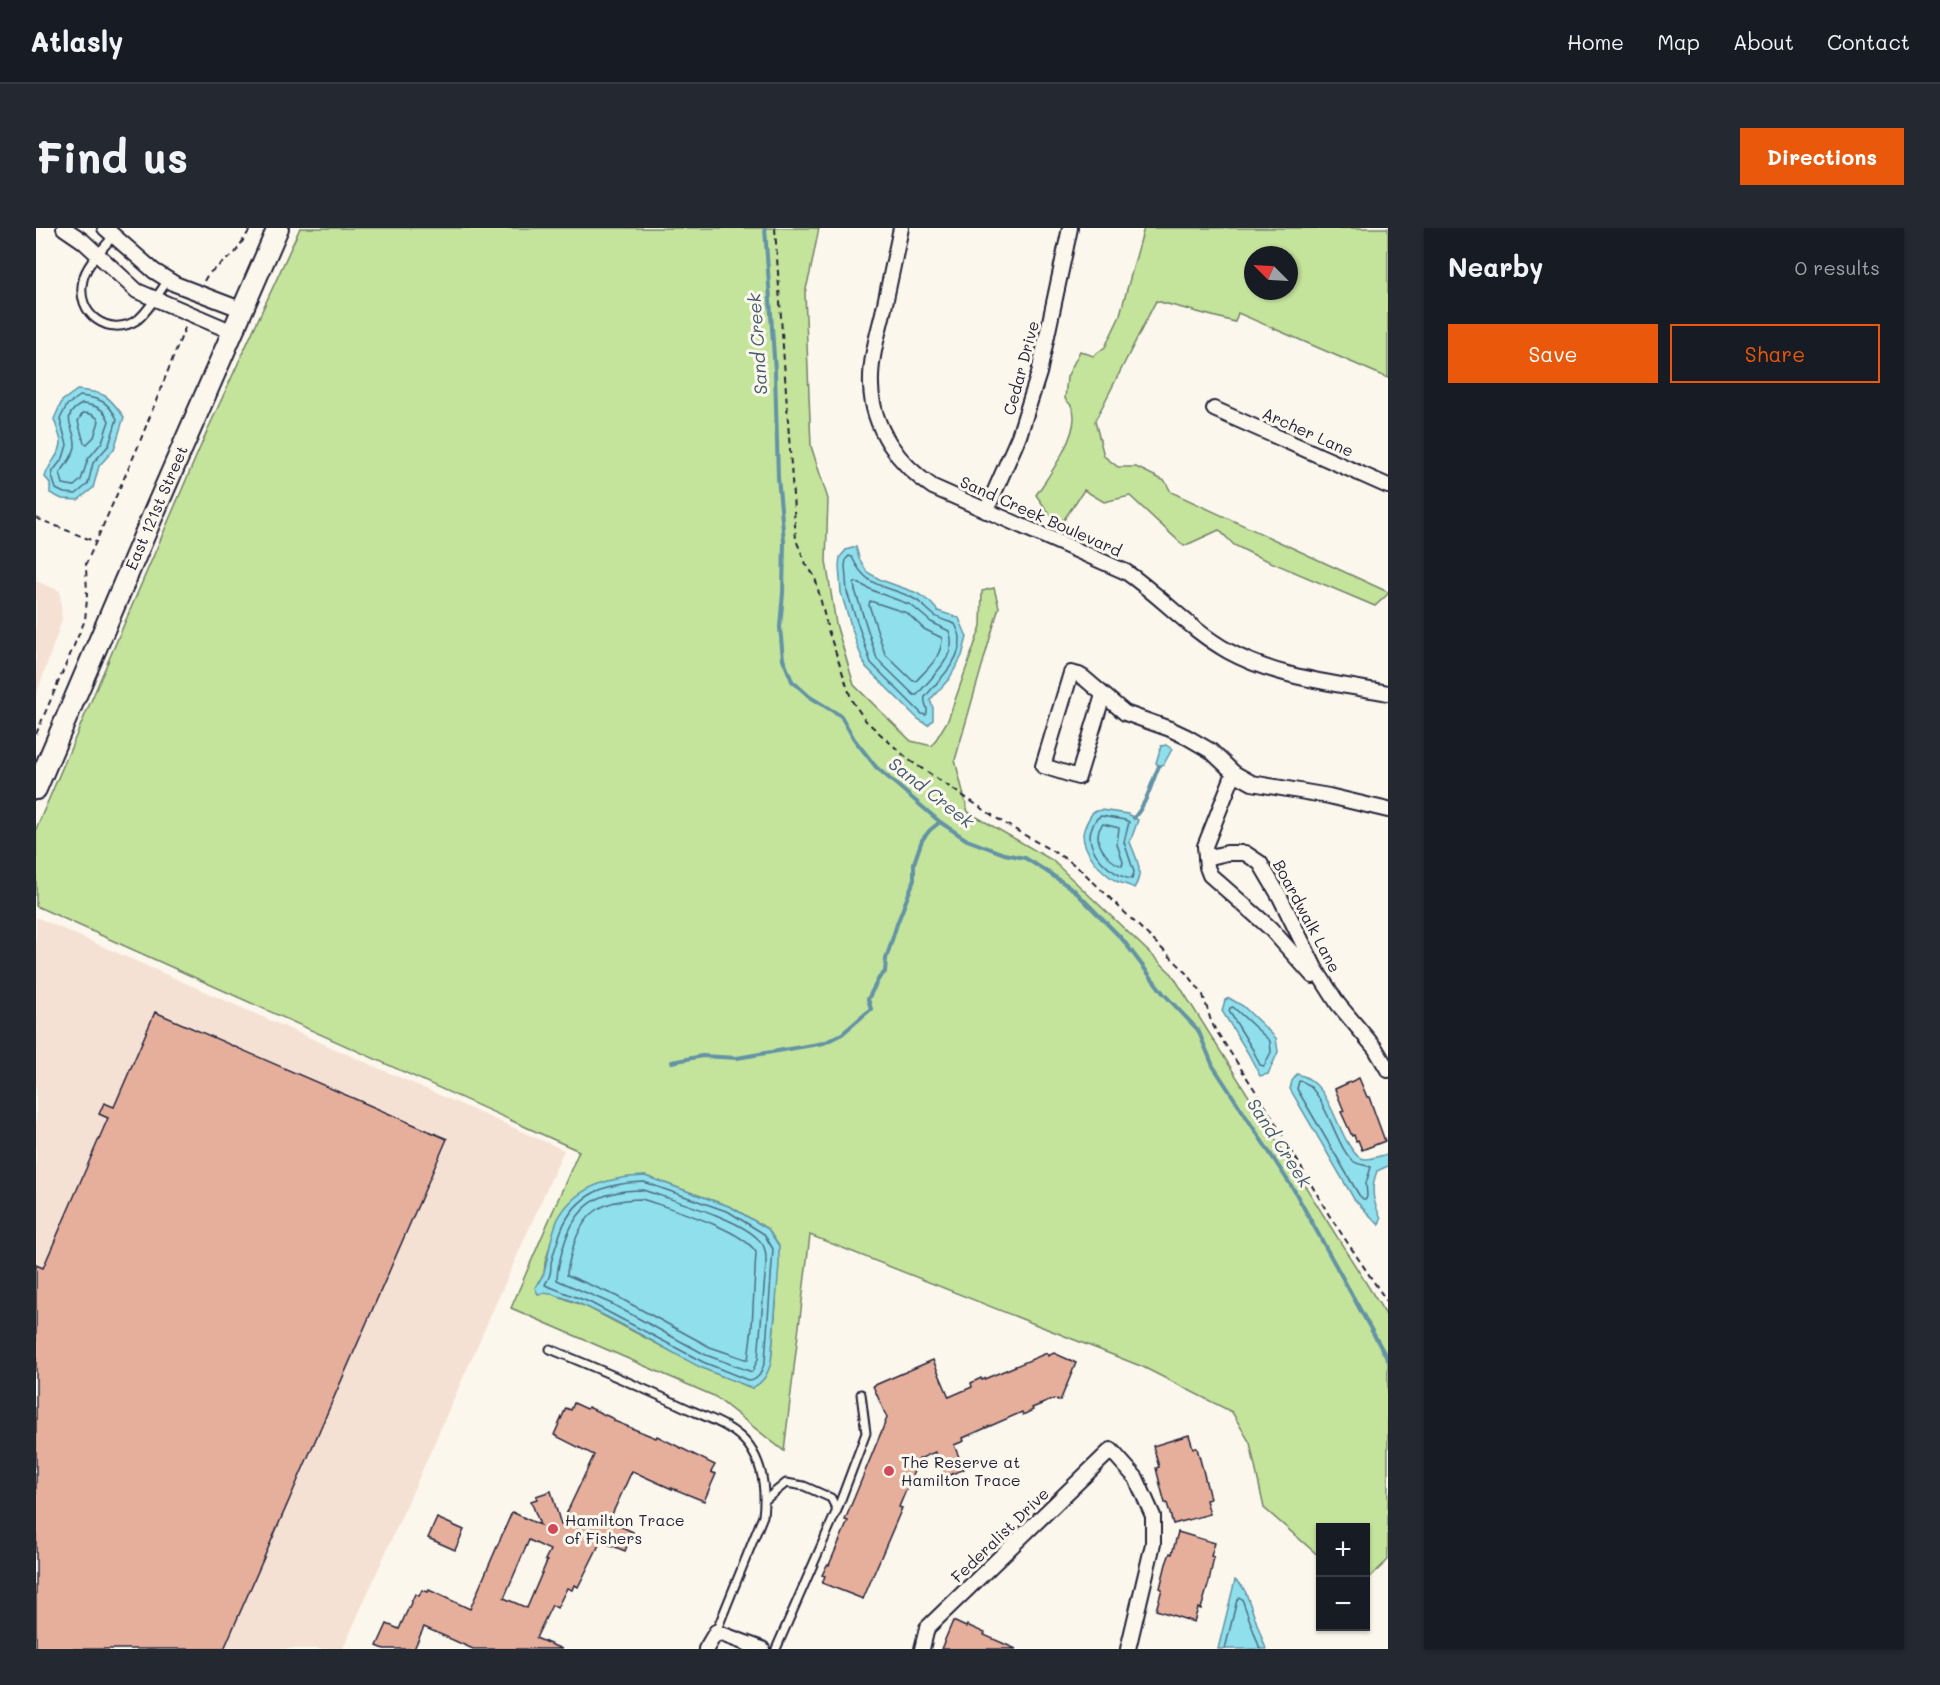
<!DOCTYPE html>
<meta charset="utf-8">
<style>
:root{--surface:#171b24;--page:#242831;--text:#f1f3f6;--muted:#9ea1a6;--line:#363941;--accent:#ea580c}
body{margin:0;font-family:Mali,sans-serif;background:var(--page);color:var(--text)}
.controls{position:absolute;right:18px;bottom:18px;display:grid;overflow:hidden;border-radius:0px;box-shadow:0 2px 4px #0004}
.controls button{width:54px;height:54px;display:grid;place-items:center;padding:0;border:0;border-bottom:2px solid var(--line);background:var(--surface);color:var(--text);font:30px sans-serif}
.compass{position:absolute;left:1208px;top:18px;width:54px;height:54px;border-radius:50%;background:var(--surface);box-shadow:0 2px 4px #0004;rotate:294deg}
.list{margin:0;padding:0;list-style:none}
h2{display:flex;justify-content:space-between;align-items:center;height:78px;margin:0;padding:0 24px;font-size:26px}
h2 small{font-size:20px;font-weight:400;color:var(--muted)}
.actions{display:flex;gap:12px;padding:18px 24px}
.actions a{flex:1;padding:14px 0;border:2px solid var(--accent);border-radius:0px;text-align:center;font-size:21px;color:var(--accent)}
.actions .main{background:var(--accent);color:#fff}
.map{position:relative;flex:none;width:1352px;height:1421px;overflow:hidden;border-radius:0px}
header{display:flex;align-items:center;gap:36px;box-sizing:border-box;height:84px;padding:0 30px;background:var(--surface);border-bottom:2px solid var(--line)}
header strong{font-size:28px}
nav{display:flex;gap:33px;margin-inline-start:auto;font-size:21px}
.intro{display:flex;align-items:center;justify-content:space-between;box-sizing:border-box;height:144px;padding:0 36px}
h1{margin:0;font-size:42px}
.button{padding:15px 27px;border-radius:0px;background:var(--accent);color:#fff;font-size:21px;font-weight:700}
main{display:flex;gap:36px;padding:0 36px}
aside{flex:1;background:var(--surface);border-radius:0px;box-shadow:0 2px 4px #0004}
.map>svg:first-child{display:block}
.built{fill:#f5e1d4}
.green{fill:#c4e39b;stroke:#73826b;stroke-width:1.5;fill-rule:evenodd}
.water{fill:#8fdfec;stroke:#6393a5;stroke-width:1.5}
.lines{fill:none;stroke-linecap:round;stroke-linejoin:round}
.shore{stroke:#4e6e82;stroke-width:1.5}
.stream{stroke:#6393a5;stroke-width:4}
.building{fill:#e6af9c;stroke:#22223b;stroke-width:1.5;fill-rule:evenodd}
.lane-casing{stroke:#22223b;stroke-width:11}
.street-casing{stroke:#22223b;stroke-width:18}
.secondary-casing{stroke:#22223b;stroke-width:24}
.path{stroke:#22223b;stroke-width:2;stroke-dasharray:6 4.5;stroke-linecap:butt}
.lane{stroke:#fbf7ec;stroke-width:7}
.street{stroke:#fbf7ec;stroke-width:14}
.secondary{stroke:#fbf7ec;stroke-width:20}
.poi-dot{fill:#d1495b;stroke:#fbf7ec;stroke-width:2}
.labels{text-anchor:middle;stroke-width:6;stroke-linejoin:round;paint-order:stroke}
.street-label{font-size:16px;fill:#22223b;stroke:#fbf7ec}
.poi-label{font-size:16px;fill:#22223b;stroke:#fbf7ec;text-anchor:start}
.water-label{font-size:18px;font-style:italic;fill:#435b70;stroke:#fbf7ec}
</style>
<header>
<strong>Atlasly</strong>
<nav><a>Home</a><a>Map</a><a>About</a><a>Contact</a></nav>
</header>
<div class="intro"><h1>Find us</h1><a class="button">Directions</a></div>
<main>
<div class="map">
<svg width="1352" height="1421" viewBox="0 0 1352 1421">
<rect width="100%" height="100%" fill="#fbf7ec"/>
<filter id="ink" filterUnits="userSpaceOnUse"><feTurbulence type="fractalNoise" baseFrequency=".0167" numOctaves="2"/><feDisplacementMap in="SourceGraphic" scale="12" xChannelSelector="R" yChannelSelector="G"/><feConvolveMatrix kernelMatrix="1 2 1 2 8 2 1 2 1" color-interpolation-filters="sRGB"/></filter>
<g filter="url(#ink)">
<!-- built -->
<g class="built">
<path d="M0 353 24 363 26 392 0 468Z"/>
<path d="M0 689 528 922 307 1421H0Z"/>
</g>
<!-- green -->
<g class="green">
<path d="M264 0H783L774 45 769 65 775 218 792 271 790 333 800 396 818 457 875 513 896 518 912 492 945 398 946 363 958 360 963 379 919 532 932 584 1016 632 1136 746 1352 1090V1332L1330 1353V1300H1284V1329L1228 1280 1214 1215 1196 1184 1107 1139 774 1007 748 1223 678 1168 475 1080 543 923 0 678V601L172 201ZM609 948 695 979 732 1001 740 1075 735 1135 716 1160 665 1139 551 1079 514 1065 507 1064 502 1054 508 1047 509 1035 522 991 532 977Z"/>
<path d="M1108 0H1352V150L1202 85 1199 94 1120 73 1059 193 1068 228 1082 239H1100L1129 253 1135 264 1352 364V366L1339 378 1218 327 1198 317 1183 302 1148 318 1094 268 1068 274 1048 262 1023 299 1000 267C1013 248 1044 205 1037 182 1036 177 1032 174 1029 171L1031 149 1044 123 1057 128 1069 119 1083 90ZM1217 27H1253V63H1217Z"/>
</g>
<!-- water -->
<g class="water">
<path d="M41 162C69 164 72 167 88 189L78 221 63 238 57 260 42 272 26 271 14 265V255L9 249C12 236 26 225 25 214 24 207 20 198 18 191L26 173Z"/>
<path d="M820 319 823 330 831 344 845 352 881 365 894 374 902 383 923 390 931 409 926 428 913 451 894 472 897 480V492L892 497 882 491 830 439 822 420 805 365 803 338 804 329 810 322Z"/>
<path d="M1130 517 1136 521 1128 536 1123 538 1120 535 1125 518Z"/>
<path d="M1065 582 1092 586 1102 592 1094 614C1100 630 1109 644 1098 660 1092 656 1086 656 1080 653 1065 644 1047 624 1047 606 1048 599 1053 590 1057 584Z"/>
<path d="M1193 770 1207 778 1240 810 1242 824 1232 846 1224 848 1212 825 1186 783 1189 772Z"/>
<path d="M1261 846C1293 853 1298 896 1315 920 1318 924 1320 928 1325 930 1335 934 1342 926 1352 927V938L1341 943C1334 961 1337 974 1345 990L1343 997 1318 971 1254 861 1256 853Z"/>
<path d="M609 948 695 979 732 1001 743 1018V1037L735 1135C731 1147 728 1154 716 1160 699 1153 681 1147 664 1139 635 1125 528 1058 502 1066L499 1060C501 1055 506 1050 508 1045 513 1027 514 1008 522 991 539 958 575 949 609 948Z"/>
<path d="M1199 1352 1206 1358 1210 1365 1230 1421H1182Z"/>
</g>
<g class="lines">
<!-- shore -->
<g class="shore">
<path d="M44 168C63 170 72 173 81 191L73 217 57 235 52 256 40 266 28 265 20 261 16 248 17 243 27 230 31 217 24 191 31 177Z"/>
<path d="M46 176C59 177 68 180 73 193L66 214 52 231 45 252 38 258 27 256 24 245C30 237 37 229 39 219 41 200 21 189 46 176Z"/>
<path d="M47 185C54 185 60 187 63 193L58 209 51 216 48 215 42 193Z"/>
<path d="M813 328 816 329C832 364 853 356 880 372 887 376 891 382 898 387 904 392 912 393 919 396 921 400 924 406 924 410 925 434 902 452 889 469 887 476 894 481 890 487L886 486 835 435 811 364 809 338 810 331Z"/>
<path d="M820 354 840 364 875 377 895 394 913 403C924 427 894 450 881 467H878L841 431 819 362 818 356Z"/>
<path d="M834 373 871 385 888 401 906 410C906 429 892 440 880 453H877L849 426 833 377Z"/>
<path d="M1065 588 1089 592 1093 594 1088 614 1098 644 1096 651C1076 649 1046 621 1056 599 1059 593 1060 590 1065 588Z"/>
<path d="M1067 596 1083 600 1081 616 1087 634 1086 638C1070 633 1054 610 1067 596Z"/>
<path d="M1197 779 1234 813 1235 824 1228 838 1224 837 1217 822 1193 783 1194 780Z"/>
<path d="M1263 853C1286 853 1299 919 1317 933 1322 937 1330 937 1335 939L1330 955 1331 968 1330 971H1327L1323 967 1261 861Z"/>
<path d="M608 954 693 984 728 1006 737 1021 729 1133C726 1142 724 1151 714 1153L667 1134 553 1074 509 1057C510 1054 512 1052 513 1049 515 1045 515 1040 515 1035 517 1028 519 1020 522 1012 534 969 565 955 608 954Z"/>
<path d="M607 962C636 972 702 990 722 1011 730 1018 730 1026 730 1036L722 1131 716 1144 670 1127 576 1076 521 1052C521 1041 524 1031 527 1020 539 977 563 962 607 962Z"/>
<path d="M606 971C635 981 704 1000 720 1024L716 1099 712 1132 674 1119 580 1068 531 1047C531 1039 534 1031 536 1023 546 985 566 971 606 971Z"/>
<path d="M1189 1421 1201 1372 1203 1369 1206 1371 1224 1421"/>
</g>
<!-- stream -->
<g class="stream">
<path d="M729 0 739 143 742 249 748 313 747 365 744 399 747 431 756 453 774 469 805 488 818 511 840 539 904 594 931 612 968 626 989 630 1010 643 1038 662 1087 712 1127 765 1162 802 1177 838 1258 962 1352 1132"/>
<path d="M1098 590C1111 575 1115 556 1123 538"/>
<path d="M636 834 666 828 701 830 788 815 806 806 835 781 832 771 843 750 849 744 850 731 861 696 878 652V635L886 612 894 602 904 594"/>
</g>
</g>
<!-- building -->
<g class="building">
<path d="M119 784 411 911 188 1421H0V1037L7 1040 72 890 63 886 68 875 78 879Z"/>
<path d="M1323 850 1331 869H1333L1349 913 1326 922 1322 912 1320 913 1318 907 1316 908 1305 884 1308 883 1299 861Z"/>
<path d="M1011 1125 1012 1128 1018 1125 1040 1135 1024 1173 1018 1171 996 1180 997 1182 987 1187 986 1184 927 1210 928 1213 918 1217 928 1241 909 1249 899 1224 883 1231 863 1279 866 1280 827 1371 786 1355 789 1348 786 1347 791 1337H793L812 1293 809 1292 851 1190 837 1158 897 1132 913 1169 936 1159 935 1155 945 1150 946 1152Z"/>
<path d="M538 1175 551 1181 552 1179 578 1191V1193L620 1210 621 1208 679 1237 675 1244 680 1246 668 1273 636 1260V1261L596 1243 573 1293 597 1304 589 1323 565 1313 542 1359 538 1357 536 1362 531 1360 521 1380 516 1377 500 1410 526 1421H437L388 1399 378 1421H348L341 1418 351 1396 363 1401 379 1366 383 1368 386 1362 392 1364 393 1362 434 1381 476 1284 504 1297 495 1273 501 1271 500 1268 515 1263 525 1297 558 1227 518 1207 530 1180 535 1182ZM493 1312 514 1322 509 1332 511 1333 491 1380 468 1370Z"/>
<path d="M1153 1207 1157 1220H1161L1168 1246 1174 1271 1170 1272 1174 1286 1137 1296 1131 1275H1129L1126 1264 1120 1240 1123 1239 1117 1218Z"/>
<path d="M401 1290 428 1302 419 1322 392 1310Z"/>
<path d="M1142 1304 1179 1315 1175 1328 1178 1329 1173 1354 1165 1381 1162 1380 1158 1394 1120 1382 1126 1361 1124 1360 1130 1336 1134 1325 1136 1326Z"/>
<path d="M917 1393 930 1399 931 1397 949 1405 948 1407 980 1421H905Z"/>
</g>
<g class="lines">
<!-- lane casing -->
<g class="lane-casing">
<g id="lane">
<path d="M78 7C68 20 50 36 47 52 39 86 73 110 101 92 112 84 124 63 132 52"/>
<path d="M514 1121C560 1140 605 1159 650 1180 672 1190 698 1198 713 1218 728 1239 730 1263 727 1288L680 1404"/>
<path d="M729 1272 750 1255 768 1258 795 1270 801 1282 740 1421"/>
<path d="M801 1282 830 1205 825 1166"/>
</g>
</g>
<!-- street casing -->
<g class="street-casing">
<g id="street">
<path d="M28 0 47 13 101 63 197 104"/>
<path d="M69 0 118 43 139 56 207 82"/>
<path d="M865 0C859 28 853 57 847 85 841 109 834 133 835 157 836 200 863 237 897 259L1090 344C1125 368 1154 402 1192 423 1241 450 1298 455 1352 465"/>
<path d="M1178 181 1352 258"/>
<path d="M950 283 983 208 1003 145 1034 0"/>
<path d="M1067 467 1042 549 1007 538 1035 445 1043 447 1048 450 1089 485 1134 501 1151 509 1175 523 1198 545 1216 555 1293 568 1352 582"/>
<path d="M1198 545 1169 618 1171 639 1174 647 1234 700 1277 748"/>
<path d="M1170 630 1191 625H1209L1224 635 1244 669 1279 740 1302 776 1339 820 1352 842"/>
<path d="M670 1421 680 1404 726 1421"/>
<path d="M886 1421 891 1400 1075 1222 1100 1250 1117 1288V1316L1092 1421"/>
</g>
</g>
<!-- secondary casing -->
<g class="secondary-casing">
<g id="secondary">
<path id="s1" d="M0 561 120 280 242 0"/>
</g>
</g>
<!-- path -->
<g class="path">
<path d="M739 0 760 312 770 336 779 349 792 402 816 473 830 493 873 532 968 595 1032 632 1045 642 1151 745 1167 767 1175 793 1179 801 1230 879 1293 987 1352 1075"/>
<path d="M168 53 172 46 199 25 215 0"/>
<path d="M0 290 60 314"/>
<path d="M0 506 49 392 51 371 50 336 101 221 150 97"/>
</g>
<!-- lane -->
<use href="#lane" class="lane"/>
<!-- street -->
<use href="#street" class="street"/>
<!-- secondary -->
<use href="#secondary" class="secondary"/>
</g>
</g>
<!-- markers -->
<g class="poi-dot">
<circle cx="853" cy="1243" r="6"/>
<circle cx="517" cy="1301" r="6"/>
</g>
<g class="labels">
<!-- street labels -->
<g class="street-label">
<text transform="translate(985 140) rotate(-75)" y="6">Cedar Drive</text>
<text transform="translate(1272 204) rotate(24)" y="6">Archer Lane</text>
<text dy="6" stroke="none"><textPath href="#s1" startOffset="306">East 121st Street</textPath></text>
<text transform="translate(1005 288) rotate(24)" y="6">Sand Creek Boulevard</text>
<text transform="translate(1271 688) rotate(62)" y="6">Boardwalk Lane</text>
<text transform="translate(964 1307) rotate(-44)" y="6">Federalist Drive</text>
</g>
<!-- poi labels -->
<g class="poi-label">
<text x="865" y="1240">The Reserve at<tspan x="865" dy="18">Hamilton Trace</tspan></text>
<text x="529" y="1298">Hamilton Trace<tspan x="529" dy="18">of Fishers</tspan></text>
</g>
<!-- water labels -->
<g class="water-label">
<text transform="translate(722 116) rotate(-94)" y="6">Sand Creek</text>
<text transform="translate(895 565) rotate(38)" y="6">Sand Creek</text>
<text transform="translate(1243 915) rotate(57)" y="6">Sand Creek</text>
</g>
</g>
</svg>
<div class="controls">
<button>+</button>
<button>−</button>
</div>
<svg class="compass" viewBox="-18 -18 36 36"><path d="M0-13l5 13h-10z" fill="#e53935"/><path d="M0 13l5-13h-10z" fill="#9ea1a6"/></svg>
</div>
<aside>
<h2>Nearby<small>0 results</small></h2>
<ul class="list">
</ul>
<div class="actions"><a class="main">Save</a><a>Share</a></div>
</aside>
</main>
